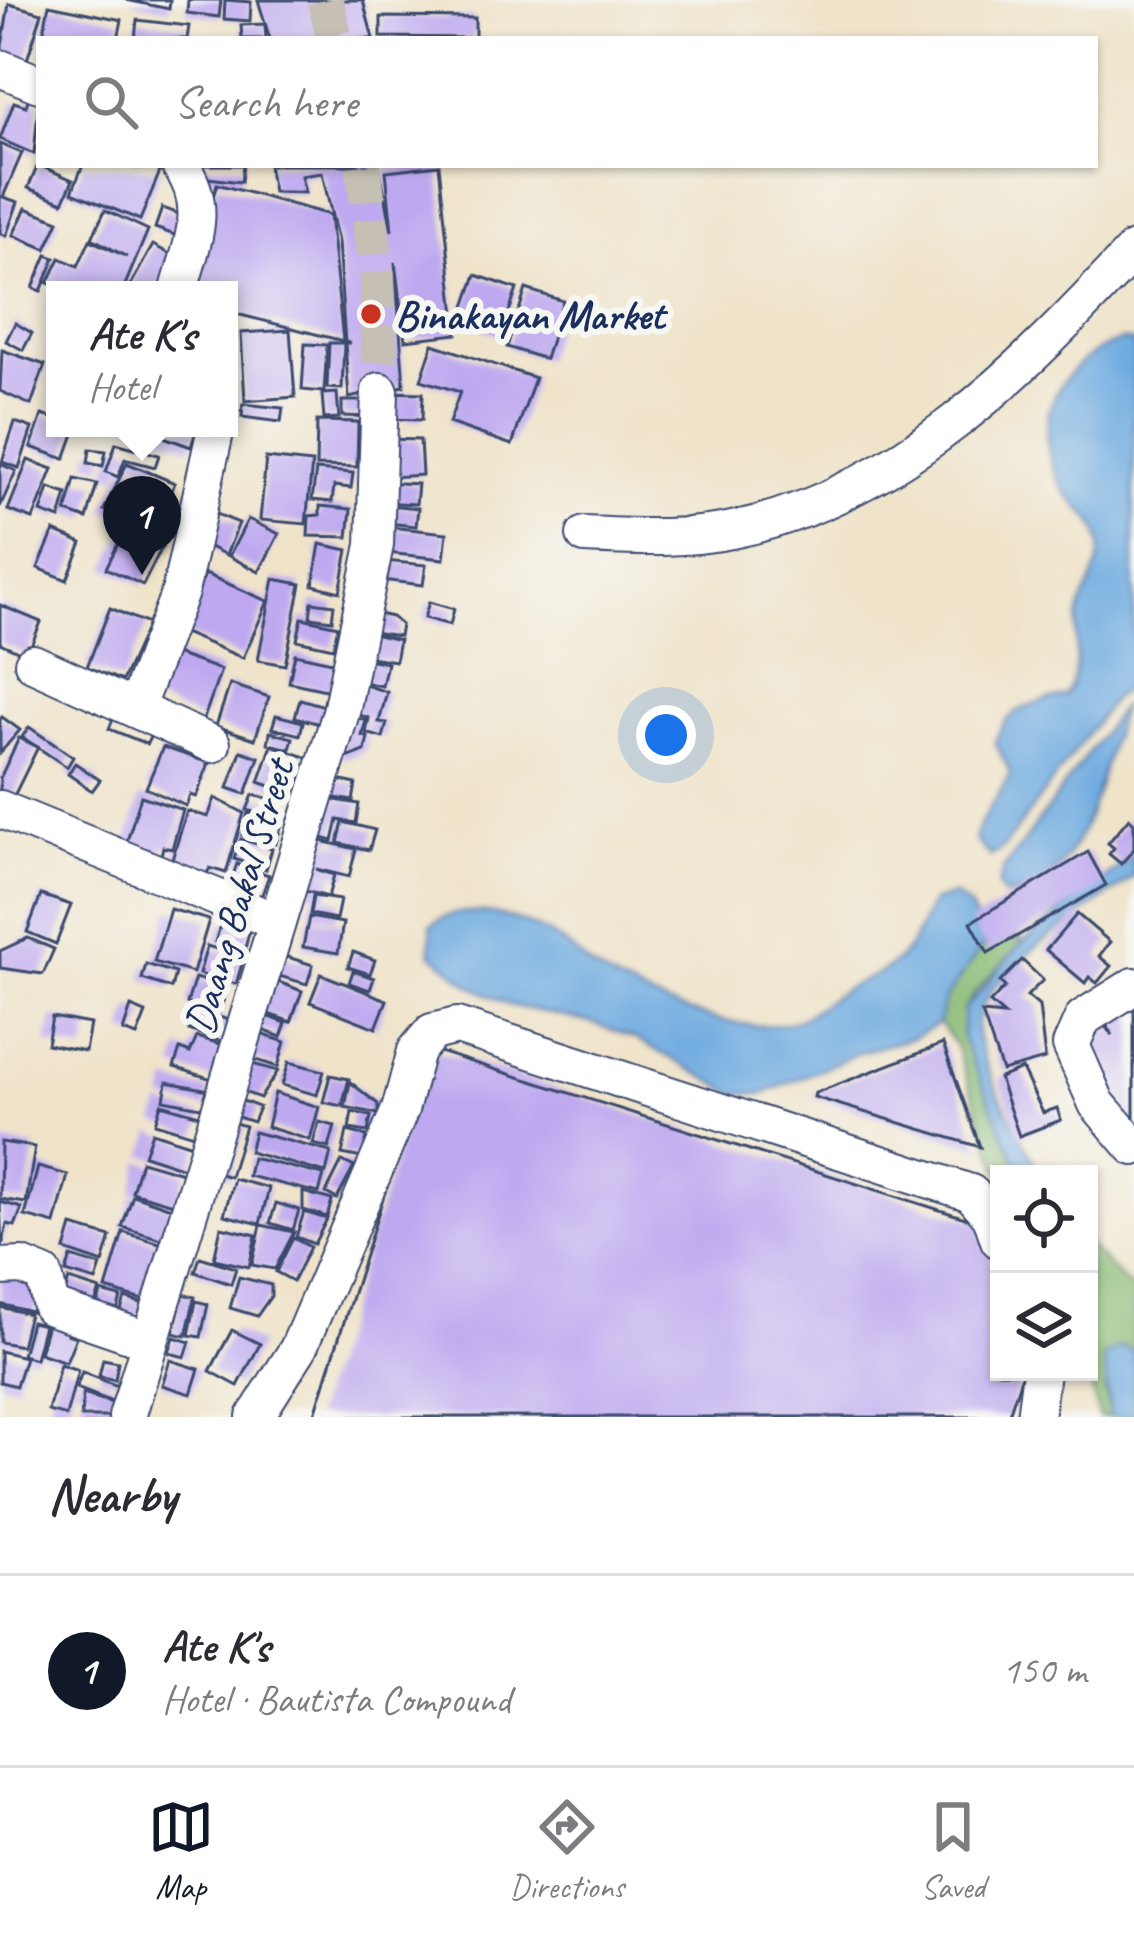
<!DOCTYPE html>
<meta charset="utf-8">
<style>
:root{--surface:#fff;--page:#f7f7f7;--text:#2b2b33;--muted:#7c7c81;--line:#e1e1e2;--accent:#111827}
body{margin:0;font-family:Caveat,sans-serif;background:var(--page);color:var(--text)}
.controls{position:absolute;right:36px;bottom:36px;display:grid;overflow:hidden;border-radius:0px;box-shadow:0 3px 9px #0004}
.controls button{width:108px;height:108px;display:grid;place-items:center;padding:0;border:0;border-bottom:3px solid var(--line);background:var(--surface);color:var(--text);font:60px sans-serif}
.you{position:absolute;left:666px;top:735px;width:42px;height:42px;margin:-30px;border:9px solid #fff;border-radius:50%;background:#1a73e8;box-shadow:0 0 0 18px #1a73e833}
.badge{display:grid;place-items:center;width:78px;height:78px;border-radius:50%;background:var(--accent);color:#fff;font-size:39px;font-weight:700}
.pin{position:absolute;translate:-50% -99px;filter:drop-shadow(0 3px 6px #0008)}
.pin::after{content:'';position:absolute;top:63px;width:42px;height:36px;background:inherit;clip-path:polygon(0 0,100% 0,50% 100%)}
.popup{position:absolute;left:46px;top:281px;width:192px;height:156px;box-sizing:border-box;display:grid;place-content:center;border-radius:0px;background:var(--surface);filter:drop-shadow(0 3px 9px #0005);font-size:39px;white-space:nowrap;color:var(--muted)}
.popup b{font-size:45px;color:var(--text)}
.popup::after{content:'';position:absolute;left:50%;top:100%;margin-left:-24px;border:24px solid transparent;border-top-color:var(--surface)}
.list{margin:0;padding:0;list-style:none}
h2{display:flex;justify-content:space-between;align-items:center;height:156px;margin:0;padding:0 48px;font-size:51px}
h2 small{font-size:39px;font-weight:400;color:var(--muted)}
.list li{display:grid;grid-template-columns:78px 1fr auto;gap:36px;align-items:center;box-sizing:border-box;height:192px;padding:0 48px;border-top:3px solid var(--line)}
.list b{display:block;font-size:45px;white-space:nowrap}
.list p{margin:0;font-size:39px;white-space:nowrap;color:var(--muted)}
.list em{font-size:39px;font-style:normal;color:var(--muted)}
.icon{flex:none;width:66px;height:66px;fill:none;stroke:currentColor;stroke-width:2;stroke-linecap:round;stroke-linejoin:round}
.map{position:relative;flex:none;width:1134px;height:1417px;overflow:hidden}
.search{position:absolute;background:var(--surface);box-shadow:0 3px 9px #0004;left:36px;right:36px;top:36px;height:132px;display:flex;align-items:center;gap:30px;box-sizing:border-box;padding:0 42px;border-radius:0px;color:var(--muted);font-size:45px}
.sheet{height:348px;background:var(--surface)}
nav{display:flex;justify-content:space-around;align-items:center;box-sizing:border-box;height:168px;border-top:3px solid var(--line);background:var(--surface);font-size:33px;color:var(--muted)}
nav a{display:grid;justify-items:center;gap:6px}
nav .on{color:var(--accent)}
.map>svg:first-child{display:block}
.forest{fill:#8abb74;stroke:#527569;stroke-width:3}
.water{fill:#6fabe0;stroke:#456d9f;stroke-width:3}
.building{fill:#bea9f0}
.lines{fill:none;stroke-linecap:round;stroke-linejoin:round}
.minor-tunnel{stroke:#c5bfb4;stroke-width:36;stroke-dasharray:36 18;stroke-linecap:butt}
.minor-casing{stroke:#3b4a6e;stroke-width:40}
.minor{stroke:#fff;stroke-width:36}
.poi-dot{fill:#c8321e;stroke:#f6f6f2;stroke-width:4.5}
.labels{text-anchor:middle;stroke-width:12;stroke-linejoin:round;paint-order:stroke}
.poi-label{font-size:42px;font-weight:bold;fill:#1b2f5e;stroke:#f6f6f2;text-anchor:start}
.street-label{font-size:42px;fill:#1b2f5e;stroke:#f6f6f2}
</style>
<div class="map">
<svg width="1134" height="1417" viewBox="0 0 1134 1417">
<rect width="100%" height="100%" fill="#f6f6f2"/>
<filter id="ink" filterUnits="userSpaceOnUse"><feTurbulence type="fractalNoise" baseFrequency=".00833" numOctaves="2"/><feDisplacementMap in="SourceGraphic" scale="24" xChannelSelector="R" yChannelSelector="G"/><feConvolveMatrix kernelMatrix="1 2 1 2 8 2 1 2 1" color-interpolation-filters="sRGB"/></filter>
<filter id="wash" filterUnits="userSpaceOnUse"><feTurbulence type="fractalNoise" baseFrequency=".004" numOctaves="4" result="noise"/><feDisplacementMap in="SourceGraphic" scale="48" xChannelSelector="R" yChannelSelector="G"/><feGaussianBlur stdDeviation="2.7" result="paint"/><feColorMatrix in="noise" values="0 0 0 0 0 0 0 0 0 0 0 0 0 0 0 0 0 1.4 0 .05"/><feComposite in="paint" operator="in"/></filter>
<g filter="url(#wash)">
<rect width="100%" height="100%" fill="#efe3c9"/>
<!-- forest -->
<g class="forest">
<path d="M1020 938 1022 943 975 992 964 1010 962 1038 1022 1174H1001L955 1045 939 1023 944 1000 984 944Z"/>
<path d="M1089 1246 1134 1291V1352L1121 1347 1105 1389 1110 1417H1099L1088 1372Z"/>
</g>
<!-- water -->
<g class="water">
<path d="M1122 340 1134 342V681L1113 699 1003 848 990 856 975 840C979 815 1002 797 1010 772L995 742C1008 705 1033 705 1066 695 1084 665 1070 637 1081 606 1090 581 1105 565 1099 536 1094 515 1077 509 1066 493 1025 428 1052 365 1122 340Z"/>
<path d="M1123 705C1098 768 1091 884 1004 896L998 886 1003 870Z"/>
<path d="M1134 855V876C1094 911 963 979 978 1038 989 1085 1020 1132 1041 1174H1022L962 1038 964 1010 1022 943Z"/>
<path d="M953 895 970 907 984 944 944 1000 939 1023 915 1037 861 1052 763 1094 734 1093 634 1038 592 1023 509 1005 471 986 431 953V925C466 898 521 918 558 939 573 949 585 964 601 973 645 999 732 1033 784 1024 809 1019 825 999 847 988 871 976 889 972 907 950 918 937 923 917 932 902Z"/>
<path d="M1121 1347 1134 1352V1417H1110L1104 1356Z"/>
</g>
<g id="blocks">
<!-- building -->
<g class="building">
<path d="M126 0H170L169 9Z"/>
<path d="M188 0H221L219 17 187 13Z"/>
<path d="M225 0 251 2 250 21 224 19Z"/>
<path d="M258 0H363L373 39H270Z"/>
<path d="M9 4 42 13 25 66 0 58Z"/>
<path d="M49 5 122 20 118 39H42Z"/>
<path d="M381 17 475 18V38L381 37Z"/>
<path d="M137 20 189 26 187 39H135Z"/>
<path d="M265 24 266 39H242L241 25Z"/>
<path d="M29 97 39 102 34 154 0 139 14 102 26 106Z"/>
<path d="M0 144 22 153 3 197 18 202 6 236 0 233Z"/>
<path d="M38 165 73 180 63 202 28 188Z"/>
<path d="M83 165 161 169 140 220 72 192Z"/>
<path d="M200 165H243L241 182 199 177Z"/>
<path d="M268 165H379L392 231 386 171 439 165 457 334 405 340 395 262 404 386 349 398 345 343H350L345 342 338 242 322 173 301 176 305 193 273 192Z"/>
<path d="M217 184 330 215 343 341 229 312V290H184Z"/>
<path d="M26 208 59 221 46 249 13 235Z"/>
<path d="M162 208 193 219 186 239 155 228Z"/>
<path d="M105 210 148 230 123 290H65L48 283 60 258 78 266 90 240 127 257 92 238Z"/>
<path d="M153 245 177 258 159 290H138L130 286Z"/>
<path d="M47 255 55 258 41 291 33 288Z"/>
<path d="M476 275 517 289 501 335 460 321Z"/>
<path d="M526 289 563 301 545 359 507 347Z"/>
<path d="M15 323 32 333 23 350 6 341Z"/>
<path d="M290 330 295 397 245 401 241 333Z"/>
<path d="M329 343H344L342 389 327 388Z"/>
<path d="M305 344 327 345 324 392 302 390Z"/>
<path d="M433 344 535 378 512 445 449 423 460 392 421 380Z"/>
<path d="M2 350 45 365 31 405 0 391Z"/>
<path d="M386 392 423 393 422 420 386 419Z"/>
<path d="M337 393 339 418 324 419 322 394Z"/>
<path d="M342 401H371V417L342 416Z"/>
<path d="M243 404 283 408 281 422 242 417Z"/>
<path d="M42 415 55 419V428H76L65 459 31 447Z"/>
<path d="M317 421 358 422 357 467 316 466Z"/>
<path d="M15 422 32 428 19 468 2 462Z"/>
<path d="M139 428H197L191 447Z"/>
<path d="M386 439 420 440 422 475 390 477Z"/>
<path d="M116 443 159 455 155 467 125 459 118 477 106 472Z"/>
<path d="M90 449 106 451 103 466 88 463Z"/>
<path d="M266 458 312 463 306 524 260 520Z"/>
<path d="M28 460 53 469 33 519 8 510Z"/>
<path d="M127 463 175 483 160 512 152 511 139 523 104 510Z"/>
<path d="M0 464 16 471 0 507Z"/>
<path d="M316 470 353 473 351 488 334 486 332 502 312 500Z"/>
<path d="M75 479 97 484 87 519 66 512Z"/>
<path d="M382 482 418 484 416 504 381 502Z"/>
<path d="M49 488 67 494 60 519 41 512Z"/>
<path d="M379 504 418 508 416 526 377 522Z"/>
<path d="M320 506 351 509 348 537 308 536 309 516 320 515Z"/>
<path d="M209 511 239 523 226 555 196 540Z"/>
<path d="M248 519 279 534 259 572 229 556Z"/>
<path d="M380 526 447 533 444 559 377 552Z"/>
<path d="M54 531 82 543 67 580 38 568Z"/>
<path d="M122 536H139L162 547 143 585 106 568Z"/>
<path d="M320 544 348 550 340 592 313 585Z"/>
<path d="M375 560 426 565 423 585 373 579Z"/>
<path d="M205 574 268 601 243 658 181 632Z"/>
<path d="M274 579 301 584 285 665 258 660Z"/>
<path d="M312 602 334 605 332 620 310 617Z"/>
<path d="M429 602 454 609 450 625 424 618Z"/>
<path d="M0 605 41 622 27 655 0 643Z"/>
<path d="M110 608 148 624 122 681 87 667Z"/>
<path d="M369 612 392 617 401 625 399 636 366 631Z"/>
<path d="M302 618 338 626 333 648 297 640Z"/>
<path d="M369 633 399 640 395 661 364 656Z"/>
<path d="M172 653 221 670 203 721 154 700Z"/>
<path d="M295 654 336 663 330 691 289 682Z"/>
<path d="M364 658 387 663 382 686 358 681Z"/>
<path d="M359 683 387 692 379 722 387 723 383 738 366 733 369 718 350 712Z"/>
<path d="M230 684 269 697 255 739 216 726Z"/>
<path d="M300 699 328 707 323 725 295 717Z"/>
<path d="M118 707 156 723 147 744 109 729Z"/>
<path d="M276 715 303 722 300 735 272 728Z"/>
<path d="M346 715 366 720 362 736 368 737 365 751 347 758 340 757Z"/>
<path d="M2 717 20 730 0 753V720Z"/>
<path d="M29 727 73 757 67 767 22 737Z"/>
<path d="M270 732 293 738 290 749 268 744Z"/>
<path d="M19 738 38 747 13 798 0 792V778Z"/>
<path d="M272 745 311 759 298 796 259 782Z"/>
<path d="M163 747 209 763 196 797 190 795 186 806 146 788Z"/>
<path d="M241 751 259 757 246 794 228 788Z"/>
<path d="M75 763 100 780 92 791 68 774Z"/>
<path d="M333 779 356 784 353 801 329 797Z"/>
<path d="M253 795 277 801 271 818 247 810Z"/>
<path d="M141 796 183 810 172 849 163 847 161 855 126 844Z"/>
<path d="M215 798 244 813 226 873 210 868 203 880 169 869 187 811 208 817Z"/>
<path d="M324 798 359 804 356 823 338 820 333 841 310 835Z"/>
<path d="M248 813 282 823 276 844 242 835Z"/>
<path d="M1129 818 1134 823V849L1121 864 1109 854 1114 848 1108 843Z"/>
<path d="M343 822 375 830 369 850 338 843Z"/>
<path d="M308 838 356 849 349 877 316 869 334 875 328 897 301 890Z"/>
<path d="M241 839 272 849 266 869 234 859Z"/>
<path d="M1088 852 1106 885 988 953 971 922Z"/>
<path d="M237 864 269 875 259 903 227 892Z"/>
<path d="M41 895 71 905 56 944 27 932Z"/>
<path d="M313 896 340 900 336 919 310 914Z"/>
<path d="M170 909 209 920 193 973 154 962Z"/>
<path d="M1077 914 1110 942 1099 956 1111 966 1097 983 1089 977 1085 983 1046 950Z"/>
<path d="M309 917 343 923 338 953 303 947Z"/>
<path d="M222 921 250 928 245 949 215 942Z"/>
<path d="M28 938 54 949 43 974 0 968V951Z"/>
<path d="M207 946 244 957 236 984 199 974Z"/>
<path d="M353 952 375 960 370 974 348 967Z"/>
<path d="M278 954 313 965 307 984 272 974Z"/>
<path d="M1022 960 1043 980 1027 996 1039 1006 1045 1059 1002 1071 982 1013 1004 1015 990 1003 1005 987 1000 982Z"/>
<path d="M146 964 175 973 171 988 142 979Z"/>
<path d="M353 971 374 978 370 990 349 983Z"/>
<path d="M321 974 387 1000 376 1028 310 1002Z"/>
<path d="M195 978 228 988 218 1015 187 1003Z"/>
<path d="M268 978 302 991 291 1022 257 1010Z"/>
<path d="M1134 1000V1128L1084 1060 1094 1015 1113 1035 1105 1023Z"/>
<path d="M131 1007 146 1013 137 1036 123 1031Z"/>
<path d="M196 1010 232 1021 224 1042 189 1030Z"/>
<path d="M256 1012 286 1023 281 1037 252 1026Z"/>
<path d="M52 1017 90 1024 85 1051 47 1044Z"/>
<path d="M255 1032 285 1042 278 1067 247 1057Z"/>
<path d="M197 1037 227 1046 215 1080 174 1067 180 1049 190 1053Z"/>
<path d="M943 1044 980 1147 814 1097 815 1093Z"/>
<path d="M430 1049 981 1223 999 1280V1372H1023L1008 1417H314Z"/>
<path d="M289 1062 324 1071 317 1095 282 1085Z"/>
<path d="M252 1064 278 1071 260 1098 241 1091Z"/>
<path d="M1022 1069 1043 1113 1057 1108 1061 1120 1019 1136 999 1078Z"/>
<path d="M330 1075 349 1079 342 1106 323 1102Z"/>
<path d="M167 1082 209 1090 206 1108 164 1100Z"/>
<path d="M350 1082 378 1104V1114L345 1107Z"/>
<path d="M275 1093 319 1107 310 1140 267 1127Z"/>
<path d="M235 1098 259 1107 253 1122 229 1114Z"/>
<path d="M161 1104 203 1116 197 1136 155 1123Z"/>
<path d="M352 1112 371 1116 368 1132 349 1129Z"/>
<path d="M225 1120 245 1126 230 1177 210 1171Z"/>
<path d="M319 1122 335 1126 329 1148 313 1144Z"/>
<path d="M347 1131 367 1136 362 1158 342 1154Z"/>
<path d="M152 1132 198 1147 190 1170 144 1155Z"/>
<path d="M254 1132 331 1152 326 1173 249 1152Z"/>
<path d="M1 1142 35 1147 26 1203 0 1199Z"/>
<path d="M252 1158 324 1175 319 1193 248 1176Z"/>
<path d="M141 1161 186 1174 176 1205 132 1192Z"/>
<path d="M342 1161 354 1167 337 1199 326 1193Z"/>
<path d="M38 1167 68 1175 55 1224 25 1216Z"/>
<path d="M234 1179 269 1188 260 1224 224 1215Z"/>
<path d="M303 1192 332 1200 327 1217 303 1210Z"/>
<path d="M133 1195 174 1209 164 1240 122 1227Z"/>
<path d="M0 1202 22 1208 15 1226 7 1224 2 1247Z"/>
<path d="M276 1203 299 1210 293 1230 270 1223Z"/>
<path d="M304 1212 327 1219 314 1244 296 1237Z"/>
<path d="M261 1225 294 1232 275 1269 252 1265Z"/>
<path d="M72 1226 111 1237 103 1263 65 1250Z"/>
<path d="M221 1227 256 1235 249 1267 214 1259Z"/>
<path d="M123 1232 163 1244 146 1301 106 1289Z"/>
<path d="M293 1238 310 1247 293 1281 276 1272Z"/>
<path d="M71 1257 101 1266 96 1281 66 1272Z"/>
<path d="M200 1257 236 1268 231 1284 195 1272Z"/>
<path d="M0 1271 44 1281 35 1313 0 1304Z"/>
<path d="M239 1277 271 1285V1296L257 1316 230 1308Z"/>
<path d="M69 1280 100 1290 91 1314 60 1306Z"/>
<path d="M170 1291 195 1297 186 1336 173 1333 179 1310 166 1307Z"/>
<path d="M101 1292 121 1297 115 1320 95 1315Z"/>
<path d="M125 1298 154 1307 149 1325 118 1320Z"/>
<path d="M196 1301 208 1304 201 1337 189 1335Z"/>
<path d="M0 1307 29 1314 21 1346 0 1342Z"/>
<path d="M49 1317 70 1324 67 1334 76 1337 66 1362 39 1353Z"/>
<path d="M31 1322 44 1325 35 1359 22 1355Z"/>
<path d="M232 1330 260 1344 238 1386 210 1371Z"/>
<path d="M174 1337 190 1342 185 1357 169 1353Z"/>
<path d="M0 1351 25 1357 16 1386 0 1382Z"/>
<path d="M103 1359 118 1362 115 1380 99 1376Z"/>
<path d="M170 1360 199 1369 191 1394 162 1385Z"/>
<path d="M60 1364 78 1370 66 1416 48 1411Z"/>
<path d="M82 1372 118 1386 112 1402 76 1388Z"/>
<path d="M83 1394 116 1404 112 1417H81Z"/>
</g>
</g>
</g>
<g filter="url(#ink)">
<use href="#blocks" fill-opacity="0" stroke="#3b4a6e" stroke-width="3"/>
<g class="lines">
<!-- minor-tunnel -->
<g class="minor-tunnel">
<path d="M325 0 335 39"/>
<path d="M363 165 377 276 380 391"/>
</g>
<!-- minor casing -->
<g class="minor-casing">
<g id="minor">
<path d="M0 68 39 84"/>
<path d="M179 290C191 245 211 207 180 165"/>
<path d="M585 535C634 537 684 540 732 530 899 496 1023 370 1134 250"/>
<path d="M33 663 212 744"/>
<path d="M135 709 180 592 216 428"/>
<path d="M0 809 277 922"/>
<path d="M1134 986 1083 1018 1071 1045 1097 1104 1134 1147"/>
<path d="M0 1267 22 1266 44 1275 51 1307 150 1341"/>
<path d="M127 1417 341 712 375 545 380 391"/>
<path d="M255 1417 298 1349 400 1110 416 1051 432 1032 457 1026 971 1193 991 1216 999 1240"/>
<path d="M1035 1417 1041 1372"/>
</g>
</g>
<!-- minor -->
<use href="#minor" class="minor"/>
</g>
</g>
<!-- markers -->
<circle class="poi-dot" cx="371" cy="314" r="12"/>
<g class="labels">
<!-- poi labels -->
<g class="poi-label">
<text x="395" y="329">Binakayan Market</text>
</g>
<!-- street labels -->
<g class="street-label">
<text transform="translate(238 896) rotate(-73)" y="15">Daang Bakal Street</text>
</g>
</g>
</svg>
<div class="controls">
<button><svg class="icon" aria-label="locate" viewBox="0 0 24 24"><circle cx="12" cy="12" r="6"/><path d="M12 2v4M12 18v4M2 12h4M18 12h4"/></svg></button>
<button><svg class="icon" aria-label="layers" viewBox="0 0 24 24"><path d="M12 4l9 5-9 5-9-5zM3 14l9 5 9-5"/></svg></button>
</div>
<div class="you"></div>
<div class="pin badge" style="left:142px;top:575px">1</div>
<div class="popup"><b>Ate K's</b>Hotel</div>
<div class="search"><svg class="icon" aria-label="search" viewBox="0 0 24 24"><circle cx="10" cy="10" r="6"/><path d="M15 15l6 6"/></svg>Search here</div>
</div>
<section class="sheet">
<h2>Nearby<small></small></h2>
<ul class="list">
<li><span class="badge">1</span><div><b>Ate K's</b><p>Hotel · Bautista Compound</p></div><em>150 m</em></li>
</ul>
</section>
<nav>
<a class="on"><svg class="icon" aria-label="map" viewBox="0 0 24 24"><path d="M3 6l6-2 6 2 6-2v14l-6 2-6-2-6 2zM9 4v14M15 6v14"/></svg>Map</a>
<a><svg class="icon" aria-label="directions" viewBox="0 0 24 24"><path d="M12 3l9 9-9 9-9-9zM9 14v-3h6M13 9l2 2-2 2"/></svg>Directions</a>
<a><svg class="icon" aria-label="saved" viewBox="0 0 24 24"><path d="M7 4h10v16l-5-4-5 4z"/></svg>Saved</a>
</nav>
